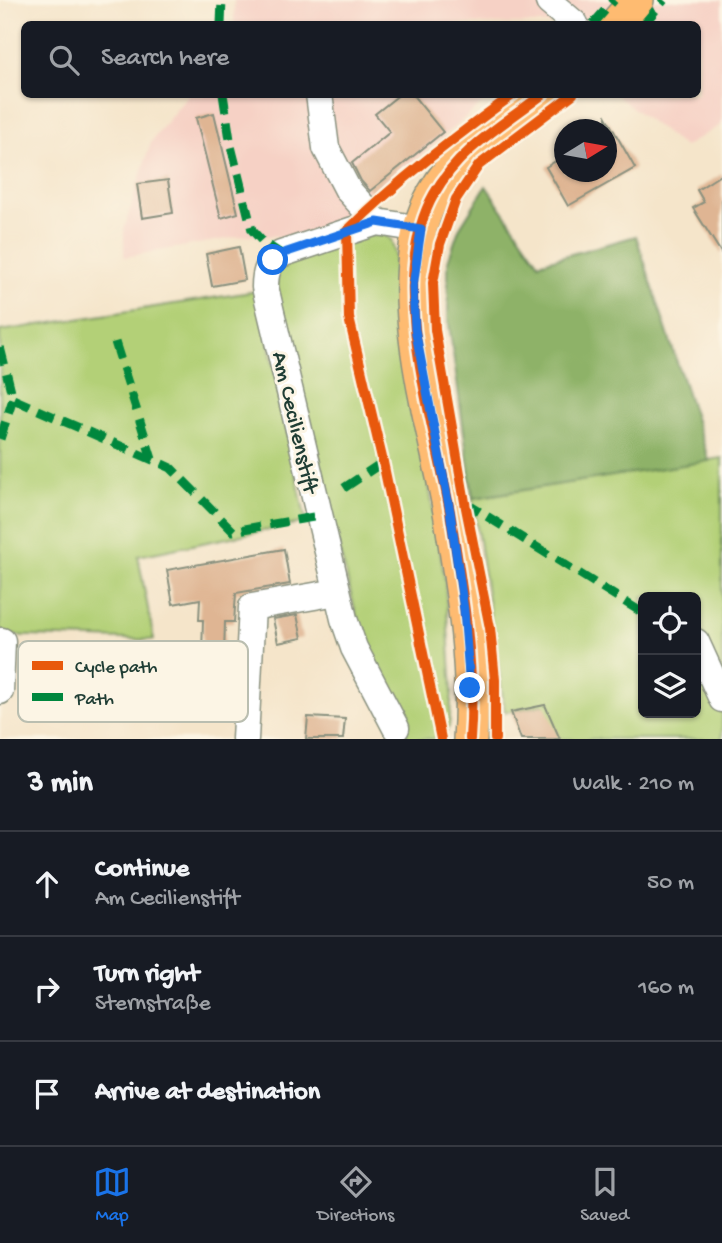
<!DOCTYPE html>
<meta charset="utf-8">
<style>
:root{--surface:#171b24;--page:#242831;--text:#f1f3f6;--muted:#9ea1a6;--line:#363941;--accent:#1a73e8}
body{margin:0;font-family:"Gochi Hand",sans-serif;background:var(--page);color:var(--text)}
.controls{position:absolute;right:21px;bottom:21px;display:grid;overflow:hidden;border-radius:10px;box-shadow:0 2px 5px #0004}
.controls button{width:63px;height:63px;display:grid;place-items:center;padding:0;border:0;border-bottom:2px solid var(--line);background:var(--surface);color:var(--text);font:35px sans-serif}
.compass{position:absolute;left:554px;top:119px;width:63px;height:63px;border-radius:50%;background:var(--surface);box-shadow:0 2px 5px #0004;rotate:79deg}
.stop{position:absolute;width:21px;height:21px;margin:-16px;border:5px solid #1a73e8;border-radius:50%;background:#fff}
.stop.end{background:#1a73e8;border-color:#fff;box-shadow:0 2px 7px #0008}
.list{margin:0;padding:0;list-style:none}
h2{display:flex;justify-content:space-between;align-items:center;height:91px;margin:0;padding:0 28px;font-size:30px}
h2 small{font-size:23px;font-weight:400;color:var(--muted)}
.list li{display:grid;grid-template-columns:46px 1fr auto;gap:21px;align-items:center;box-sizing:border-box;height:105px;padding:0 28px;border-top:2px solid var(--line)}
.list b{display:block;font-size:26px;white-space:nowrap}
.list p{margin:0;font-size:23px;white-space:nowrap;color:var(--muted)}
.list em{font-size:23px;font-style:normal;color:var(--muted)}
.icon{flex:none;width:38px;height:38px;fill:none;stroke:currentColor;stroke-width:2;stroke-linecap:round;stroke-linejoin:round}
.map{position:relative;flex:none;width:722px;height:739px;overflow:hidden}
.search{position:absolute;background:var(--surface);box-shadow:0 2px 5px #0004;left:21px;right:21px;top:21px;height:77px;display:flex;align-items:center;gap:18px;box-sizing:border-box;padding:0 24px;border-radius:10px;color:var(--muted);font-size:26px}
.sheet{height:406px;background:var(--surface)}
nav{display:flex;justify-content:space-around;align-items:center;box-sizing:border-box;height:98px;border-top:2px solid var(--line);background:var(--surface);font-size:19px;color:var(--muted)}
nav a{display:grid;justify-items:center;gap:4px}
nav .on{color:var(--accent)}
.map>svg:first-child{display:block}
.built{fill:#f6d1c5}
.green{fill:#b3d077;stroke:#698656;stroke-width:2;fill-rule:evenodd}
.forest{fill:#8eb268;stroke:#56784e;stroke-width:2}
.building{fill:#dfb593}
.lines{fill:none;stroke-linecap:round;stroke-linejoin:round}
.minor-casing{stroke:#8a917f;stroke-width:29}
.major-casing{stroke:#8a917f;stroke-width:36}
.minor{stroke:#fff;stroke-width:26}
.major{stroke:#febb71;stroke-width:33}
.quiet{stroke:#00873e;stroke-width:9;stroke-dasharray:18 9;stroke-linecap:butt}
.cycleway-casing{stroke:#fcf5e5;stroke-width:15}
.cycleway{stroke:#e8590c;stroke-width:10}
.route{stroke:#1a73e8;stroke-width:9}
.labels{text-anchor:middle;stroke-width:6;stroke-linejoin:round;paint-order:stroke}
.street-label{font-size:23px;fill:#1f3d34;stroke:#fcf5e5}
.key{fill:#fcf5e5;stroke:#babeb0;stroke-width:2}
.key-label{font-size:19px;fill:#1f3d34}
</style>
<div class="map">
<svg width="722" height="739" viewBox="0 0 722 739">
<rect width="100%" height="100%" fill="#fcf5e5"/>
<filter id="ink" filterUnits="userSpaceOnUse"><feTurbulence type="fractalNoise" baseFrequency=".0143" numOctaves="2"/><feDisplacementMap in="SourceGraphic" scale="14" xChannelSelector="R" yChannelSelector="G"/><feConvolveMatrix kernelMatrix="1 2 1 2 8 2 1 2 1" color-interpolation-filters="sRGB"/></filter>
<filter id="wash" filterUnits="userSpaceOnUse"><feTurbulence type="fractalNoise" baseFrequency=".00686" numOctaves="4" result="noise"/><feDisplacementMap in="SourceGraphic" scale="28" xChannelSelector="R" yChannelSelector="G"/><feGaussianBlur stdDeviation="1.57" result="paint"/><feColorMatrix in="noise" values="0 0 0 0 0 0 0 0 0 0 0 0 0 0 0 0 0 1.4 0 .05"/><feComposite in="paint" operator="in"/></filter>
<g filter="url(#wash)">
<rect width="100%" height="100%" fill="#f5e5ca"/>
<!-- built -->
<g class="built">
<path d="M234 0H722V124L684 147 616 95 698 94V24H234Z"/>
<path d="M188 95H492L342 222 288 239 275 236H243L124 257V229L151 142Z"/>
</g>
<!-- green -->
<g class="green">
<path d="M384 235 391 239 395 254 394 292 401 354 415 402 445 581 452 691 449 727 440 739H408L360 629 281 324 276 271 283 263 360 236Z"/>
<path d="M258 291 306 522 138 556 154 640 0 635V331Z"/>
<path d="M722 458V739H557L543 705 505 712 468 469 473 498ZM643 597H696V713H643Z"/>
</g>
<!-- forest -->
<path class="forest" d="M486 186 539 263 636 236 709 461 473 498 448 317V261L459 229Z"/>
<g id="blocks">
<!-- building -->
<g class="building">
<path d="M400 94H412L443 132 370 191 361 181 352 163 390 132 375 114Z"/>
<path d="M214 113 238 213 221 218 196 118Z"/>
<path d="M606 117 635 168 568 206 546 167 564 156V172H606Z"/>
<path d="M722 174V254L693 208 704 202 697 190Z"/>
<path d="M168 180 173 213 142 218 137 184Z"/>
<path d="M239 247 245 280 212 286 206 254Z"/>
<path d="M284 549 290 584 236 593 234 622H225L224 654 232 655 230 712 181 710 182 697 142 695 144 651 202 653 203 620H199L200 599 173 604 167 570Z"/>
<path d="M297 615 302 638 278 643 273 619Z"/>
<path d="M545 705 560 739H521L511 712Z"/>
<path d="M308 717 345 719 343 739H306Z"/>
</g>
</g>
</g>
<g filter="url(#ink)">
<use href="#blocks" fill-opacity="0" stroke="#8a917f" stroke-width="2"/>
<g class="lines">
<!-- minor casing -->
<g class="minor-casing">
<g id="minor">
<path d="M550 0 549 2 575 24"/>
<path d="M319 94 326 148 348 190 377 222"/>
<path d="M0 641H2L0 691"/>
<path d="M696 642 722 699"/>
<path d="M396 728 354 648 344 619 265 287C265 272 268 263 281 254L377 222 421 229"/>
<path d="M245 739 252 607 337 592"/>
</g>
</g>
<!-- major casing -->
<g class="major-casing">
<g id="major">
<path d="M616 24 637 0"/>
<path d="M470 739C476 664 462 586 450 512 434 420 385 280 434 194 459 149 503 125 543 94"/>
</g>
</g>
<!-- minor -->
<use href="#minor" class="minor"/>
<!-- major -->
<use href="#major" class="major"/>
<!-- quiet -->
<g class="quiet">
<path d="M221 24 222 0"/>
<path d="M593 24 614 0"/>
<path d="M644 24 664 0"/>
<path d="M223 94 231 146 252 230 263 242 281 254"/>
<path d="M115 342 152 459"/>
<path d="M0 347 13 399 171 468 233 531 319 516"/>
<path d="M0 439 13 399"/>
<path d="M344 488 383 462"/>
<path d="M463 509 472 507 643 613"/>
<path d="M696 645 698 646"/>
</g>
<!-- cycleway casing -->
<g class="cycleway-casing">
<g id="cycleway">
<path d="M441 739 383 462 349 318 347 231C398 180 455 137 514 94"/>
<path d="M470 739C476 664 462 586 450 512 434 420 385 280 434 194 459 149 503 125 543 94"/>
<path d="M495 739V680L490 628 466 508 435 330 433 283 440 244 456 199 479 165 573 94"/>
</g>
</g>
<!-- cycleway -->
<use href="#cycleway" class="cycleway"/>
</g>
</g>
<g class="lines" filter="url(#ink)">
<!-- route -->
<path class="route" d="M273 260 281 254 377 222 421 229 413 287 415 329 450 511 464 610 470 688"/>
</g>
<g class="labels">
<!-- street labels -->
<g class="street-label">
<text transform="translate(297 422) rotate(77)" y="8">Am Cecilienstift</text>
</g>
</g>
<!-- legend -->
<rect x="18" y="641" width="230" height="81" rx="10" class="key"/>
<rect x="32" y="661" width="31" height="9" fill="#e8590c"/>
<rect x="32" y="693" width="31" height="8" fill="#00873e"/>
<g class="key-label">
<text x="75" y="672">Cycle path</text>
<text x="75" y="704">Path</text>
</g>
</svg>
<div class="controls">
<button><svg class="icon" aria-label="locate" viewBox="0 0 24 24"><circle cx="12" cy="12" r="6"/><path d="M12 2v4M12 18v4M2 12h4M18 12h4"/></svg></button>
<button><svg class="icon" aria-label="layers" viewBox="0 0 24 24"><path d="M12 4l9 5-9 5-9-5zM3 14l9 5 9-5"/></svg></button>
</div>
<svg class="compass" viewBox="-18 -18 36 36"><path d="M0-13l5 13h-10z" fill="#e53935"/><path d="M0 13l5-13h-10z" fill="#9ea1a6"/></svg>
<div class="stop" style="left:273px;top:260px"></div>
<div class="stop end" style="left:470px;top:688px"></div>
<div class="search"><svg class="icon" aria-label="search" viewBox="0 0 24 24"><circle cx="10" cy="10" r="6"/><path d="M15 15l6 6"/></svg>Search here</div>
</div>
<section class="sheet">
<h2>3 min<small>Walk · 210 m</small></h2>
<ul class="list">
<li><svg class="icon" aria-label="ahead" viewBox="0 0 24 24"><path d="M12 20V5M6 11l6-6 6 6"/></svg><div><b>Continue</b><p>Am Cecilienstift</p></div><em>50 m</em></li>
<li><svg class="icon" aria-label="right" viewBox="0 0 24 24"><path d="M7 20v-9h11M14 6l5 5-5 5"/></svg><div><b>Turn right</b><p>Sternstraße</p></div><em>160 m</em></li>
<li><svg class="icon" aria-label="arrive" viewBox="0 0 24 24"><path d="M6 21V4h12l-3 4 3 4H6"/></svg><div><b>Arrive at destination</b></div></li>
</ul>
</section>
<nav>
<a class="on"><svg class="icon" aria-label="map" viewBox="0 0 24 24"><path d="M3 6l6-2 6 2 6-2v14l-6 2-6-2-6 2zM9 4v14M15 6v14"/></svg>Map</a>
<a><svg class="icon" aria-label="directions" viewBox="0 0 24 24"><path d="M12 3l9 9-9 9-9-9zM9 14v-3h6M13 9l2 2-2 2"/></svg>Directions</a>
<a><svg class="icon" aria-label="saved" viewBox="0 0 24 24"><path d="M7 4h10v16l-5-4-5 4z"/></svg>Saved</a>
</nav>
